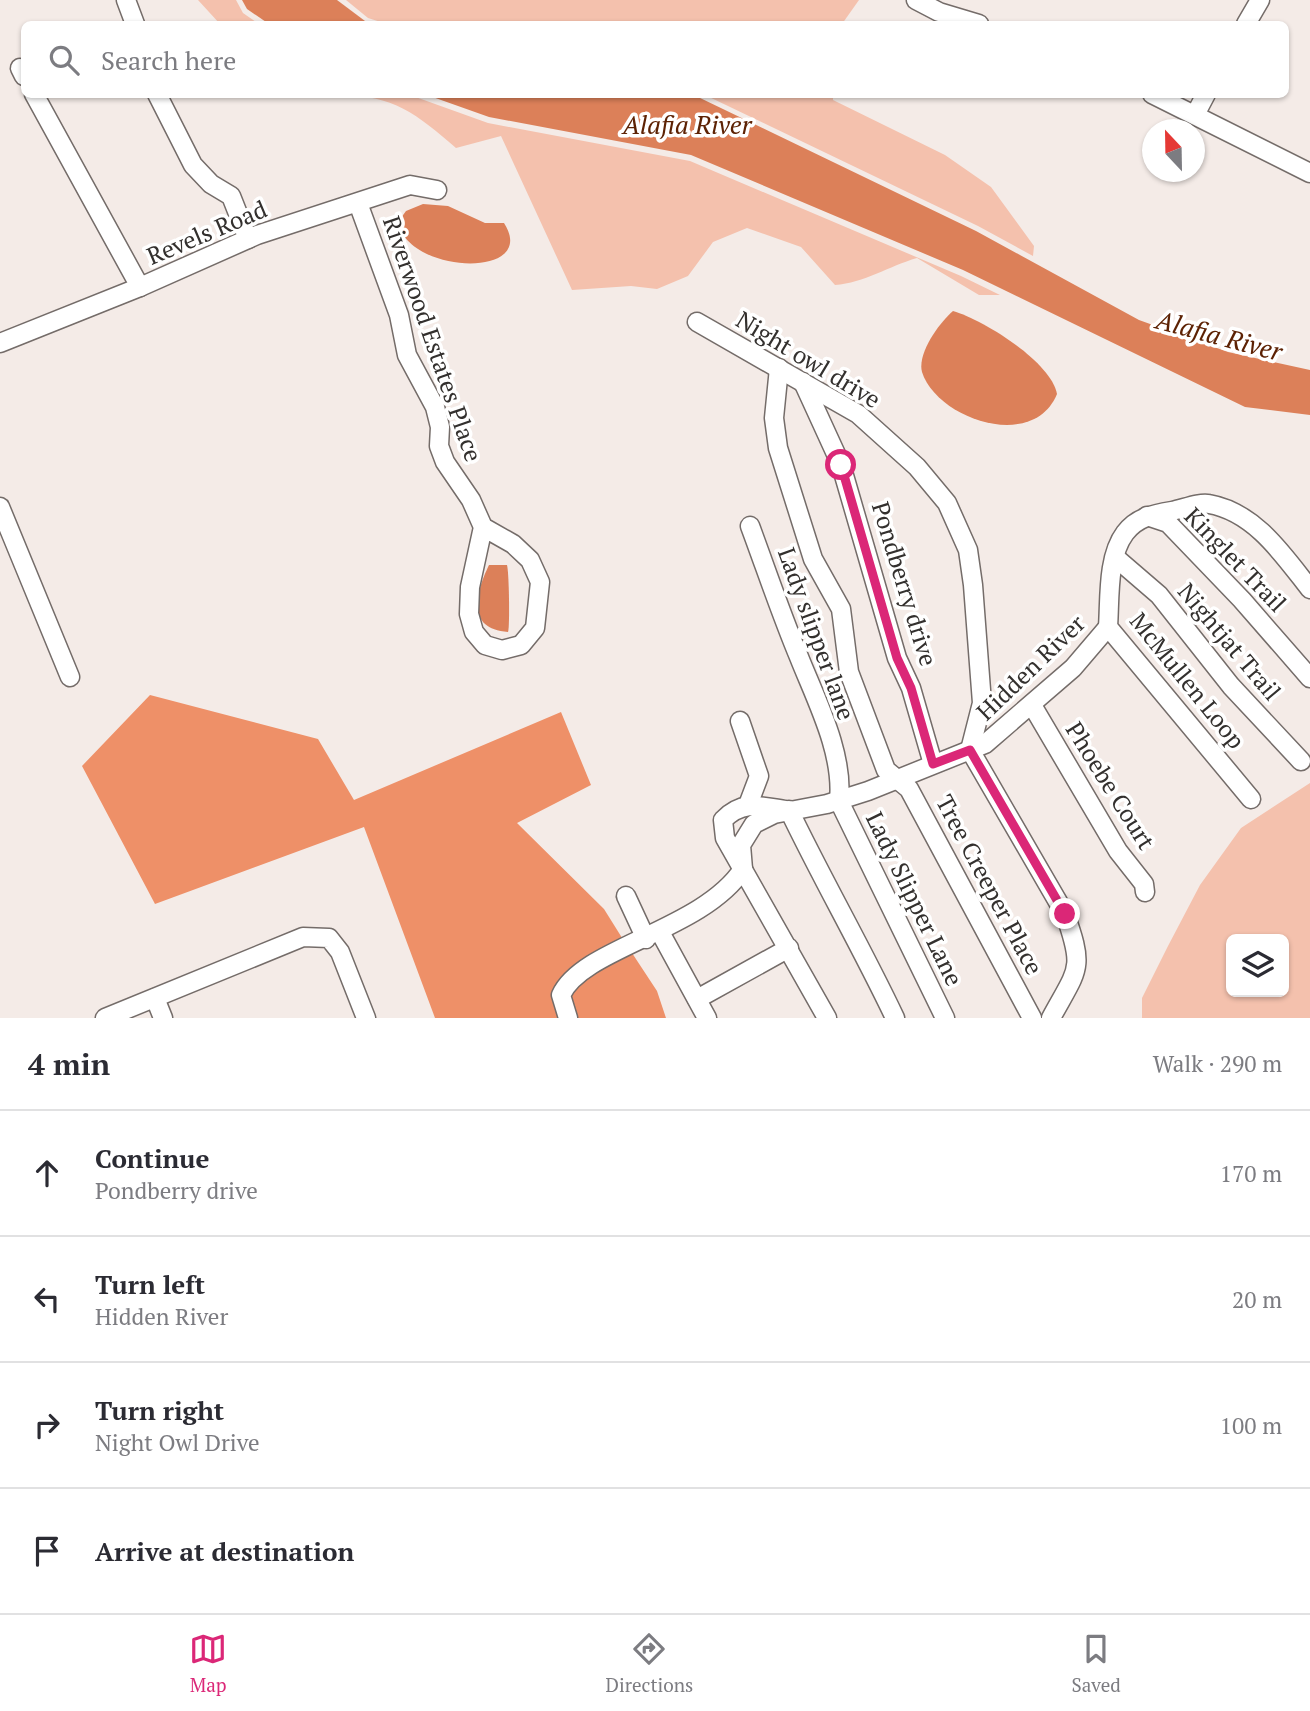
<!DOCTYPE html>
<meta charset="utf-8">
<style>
:root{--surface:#fff;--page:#f7f7f7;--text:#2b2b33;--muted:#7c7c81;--line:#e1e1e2;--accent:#db2777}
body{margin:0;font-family:"PT Serif",serif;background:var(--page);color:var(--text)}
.controls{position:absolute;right:21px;bottom:21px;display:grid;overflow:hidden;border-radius:10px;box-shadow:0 2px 5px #0004}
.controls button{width:63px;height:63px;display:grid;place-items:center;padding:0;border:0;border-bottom:2px solid var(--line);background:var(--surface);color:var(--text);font:35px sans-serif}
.compass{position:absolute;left:1142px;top:119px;width:63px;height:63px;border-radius:50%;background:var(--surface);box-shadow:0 2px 5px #0004;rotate:338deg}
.stop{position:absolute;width:21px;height:21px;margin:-16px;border:5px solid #db2777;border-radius:50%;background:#fff}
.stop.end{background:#db2777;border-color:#fff;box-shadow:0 2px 7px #0008}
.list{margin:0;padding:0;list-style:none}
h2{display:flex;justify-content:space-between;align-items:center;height:91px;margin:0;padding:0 28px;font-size:30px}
h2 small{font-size:23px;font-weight:400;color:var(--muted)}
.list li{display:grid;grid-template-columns:46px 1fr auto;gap:21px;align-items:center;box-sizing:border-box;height:126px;padding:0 28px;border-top:2px solid var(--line)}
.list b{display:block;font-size:26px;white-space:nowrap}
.list p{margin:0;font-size:23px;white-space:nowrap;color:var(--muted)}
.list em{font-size:23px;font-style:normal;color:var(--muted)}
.icon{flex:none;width:38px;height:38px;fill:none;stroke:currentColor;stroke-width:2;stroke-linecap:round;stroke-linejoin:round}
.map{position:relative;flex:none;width:1310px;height:1018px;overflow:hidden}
.search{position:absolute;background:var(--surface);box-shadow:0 2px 5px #0004;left:21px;right:21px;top:21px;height:77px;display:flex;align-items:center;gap:18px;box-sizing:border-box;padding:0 24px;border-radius:10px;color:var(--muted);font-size:26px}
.sheet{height:595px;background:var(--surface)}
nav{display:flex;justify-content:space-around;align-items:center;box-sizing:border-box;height:98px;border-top:2px solid var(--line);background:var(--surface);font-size:19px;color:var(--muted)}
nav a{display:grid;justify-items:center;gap:4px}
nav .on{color:var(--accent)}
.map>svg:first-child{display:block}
.green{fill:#f4c1ad;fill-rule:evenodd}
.forest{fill:#ee9068}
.water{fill:#dc8059}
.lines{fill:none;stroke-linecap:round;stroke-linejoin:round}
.minor-casing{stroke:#746c69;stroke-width:21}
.minor{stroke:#fff;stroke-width:18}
.route{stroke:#db2777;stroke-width:9}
.labels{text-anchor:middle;stroke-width:7;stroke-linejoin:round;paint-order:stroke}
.street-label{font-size:24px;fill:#33302e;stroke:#fff}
.water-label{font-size:26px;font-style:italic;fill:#5d2204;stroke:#fff}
</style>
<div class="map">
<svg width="1310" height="1018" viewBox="0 0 1310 1018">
<rect width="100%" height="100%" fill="#f4ebe7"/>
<!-- green -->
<g class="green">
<path d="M198 0H236L243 13 259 24H220Z"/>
<path d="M346 0H859L842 24H387L368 18Z"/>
<path d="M340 95H410L488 123 690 161 961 276 1000 295H979L917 258C889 266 864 283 835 285L801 247 747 228 713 242 688 276 657 289 631 286 572 290 501 136 456 148C417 114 393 95 340 95Z"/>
<path d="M705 95H833V100L945 155 991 187 1034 246 1033 256 978 226Z"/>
<path d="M1310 783V1018H1142V998L1168 946 1200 885 1241 828ZM1231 939H1284V992H1231Z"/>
</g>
<!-- forest -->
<g class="forest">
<path d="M150 695 318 739 354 800 561 712 591 785 517 823 604 909 624 941C602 952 563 963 556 990 554 998 559 1010 561 1018H435L364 827 155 904 82 766Z"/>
<path d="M632 953 657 991 666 1018H576C555 980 605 967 632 953Z"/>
</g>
<!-- water -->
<g class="water">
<path d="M242 0H337L369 24H269L247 9Z"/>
<path d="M681 94 698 97 976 231 1139 320 1228 352 1310 370V415L1245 407 963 270 691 155 489 117 427 95Z"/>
<path d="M423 204 448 206 485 223H504C540 279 408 275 398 222L406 211Z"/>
<path d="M953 311C984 320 1051 362 1057 394 1033 452 937 419 922 372 917 353 940 322 953 311Z"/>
<path d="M489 565H507C509 571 510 627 508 632 465 629 476 592 489 565Z"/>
</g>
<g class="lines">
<!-- minor casing -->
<g class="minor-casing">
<g id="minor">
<path d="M126 0 135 24"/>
<path d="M916 0 939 12 979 24"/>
<path d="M1246 24 1260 0"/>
<path d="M20 68 24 76"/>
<path d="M34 94 140 287"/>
<path d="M157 94 193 165 211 184 231 196 248 239"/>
<path d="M1152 94 1310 173"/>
<path d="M1195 115 1206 94"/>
<path d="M358 203 399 315 407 355 435 407 440 427 439 446 445 462 471 500 483 527 470 587 469 614 474 632 485 645 502 650 521 645 535 628 540 582 530 560 513 544 483 527"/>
<path d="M697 322 858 414 917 467 947 503 968 550 973 585 982 703 970 750 1065 914C1085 970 1078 968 1051 1018"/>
<path d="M0 343 140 287 257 235 410 185 437 190"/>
<path d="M779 368 774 418 778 448 813 559 841 609 849 672 886 770 909 789 1032 1018"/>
<path d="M803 382 841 465 897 658 911 688 933 764"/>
<path d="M0 507 70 677"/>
<path d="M1147 516 1168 523 1242 600 1310 678"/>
<path d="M750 526C766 569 781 614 799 657 816 700 844 753 839 801L945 1018"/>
<path d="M1116 558 1159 595 1231 686 1301 761"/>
<path d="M1032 705 1118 851 1144 884 1145 892"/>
<path d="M740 721 759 776 748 805"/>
<path d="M1251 799 1108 627C1110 599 1107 557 1125 533 1137 517 1154 514 1172 511 1183 509 1199 502 1209 504 1255 512 1284 556 1310 589"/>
<path d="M785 810C760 806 742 800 723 820L725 838 827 1018"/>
<path d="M789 810C823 881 862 948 895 1018"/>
<path d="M743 869 741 845 754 824 774 814 827 804 868 791 985 744 1073 668 1108 627"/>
<path d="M626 896 646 939"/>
<path d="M660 932 707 1018"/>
<path d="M155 998 163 1018"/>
<path d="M697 999 789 948"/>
<path d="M105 1018 303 937 329 938 340 952 366 1018"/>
<path d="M568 1018 561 995C583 947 702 931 743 869"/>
</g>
</g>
<!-- minor -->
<use href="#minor" class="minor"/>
</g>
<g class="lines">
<!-- route -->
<path class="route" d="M841 465 897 658 911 688 933 764 970 750 1065 914"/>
</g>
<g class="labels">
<!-- street labels -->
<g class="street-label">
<text transform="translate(207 233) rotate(-23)" y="8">Revels Road</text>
<text transform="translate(432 339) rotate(71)" y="8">Riverwood Estates Place</text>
<text transform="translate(808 360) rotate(31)" y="8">Night owl drive</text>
<text transform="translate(1235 560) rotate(46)" y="8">Kinglet Trail</text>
<text transform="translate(904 584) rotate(73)" y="8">Pondberry drive</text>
<text transform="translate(816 634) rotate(70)" y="8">Lady slipper lane</text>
<text transform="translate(1229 642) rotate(50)" y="8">Nightjat Trail</text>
<text transform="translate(1031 668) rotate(-44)" y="8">Hidden River</text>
<text transform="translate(1187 681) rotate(51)" y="8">McMullen Loop</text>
<text transform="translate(1110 786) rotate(58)" y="8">Phoebe Court</text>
<text transform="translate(989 885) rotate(62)" y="8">Tree Creeper Place</text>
<text transform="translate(914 899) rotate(64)" y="8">Lady Slipper Lane</text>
</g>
<!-- water labels -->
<g class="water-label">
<text x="687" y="134">Alafia River</text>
<text transform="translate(1219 336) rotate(15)" y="9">Alafia River</text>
</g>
</g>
</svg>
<div class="controls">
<button><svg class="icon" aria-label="layers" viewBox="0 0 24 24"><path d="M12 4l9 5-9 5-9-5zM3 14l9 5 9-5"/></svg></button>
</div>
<svg class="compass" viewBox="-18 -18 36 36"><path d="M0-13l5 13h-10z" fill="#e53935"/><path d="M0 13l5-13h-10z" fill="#7c7c81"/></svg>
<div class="stop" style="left:841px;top:465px"></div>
<div class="stop end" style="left:1065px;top:914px"></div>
<div class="search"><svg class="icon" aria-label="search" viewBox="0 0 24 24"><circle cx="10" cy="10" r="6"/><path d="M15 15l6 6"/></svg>Search here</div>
</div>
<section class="sheet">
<h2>4 min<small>Walk · 290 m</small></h2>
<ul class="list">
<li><svg class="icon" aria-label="ahead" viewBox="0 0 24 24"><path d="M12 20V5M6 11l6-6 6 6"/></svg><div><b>Continue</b><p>Pondberry drive</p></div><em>170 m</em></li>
<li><svg class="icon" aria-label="left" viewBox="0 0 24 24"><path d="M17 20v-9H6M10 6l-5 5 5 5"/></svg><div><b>Turn left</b><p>Hidden River</p></div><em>20 m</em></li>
<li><svg class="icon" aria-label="right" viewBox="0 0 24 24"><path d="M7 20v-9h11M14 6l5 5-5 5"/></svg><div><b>Turn right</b><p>Night Owl Drive</p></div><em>100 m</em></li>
<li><svg class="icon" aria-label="arrive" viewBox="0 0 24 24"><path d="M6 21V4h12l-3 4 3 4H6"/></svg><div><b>Arrive at destination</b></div></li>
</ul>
</section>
<nav>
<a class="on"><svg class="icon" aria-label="map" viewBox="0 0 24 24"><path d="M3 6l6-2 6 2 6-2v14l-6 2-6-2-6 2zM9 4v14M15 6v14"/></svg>Map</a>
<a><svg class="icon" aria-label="directions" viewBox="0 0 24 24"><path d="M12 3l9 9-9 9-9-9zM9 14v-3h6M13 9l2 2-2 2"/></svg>Directions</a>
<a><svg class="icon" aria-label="saved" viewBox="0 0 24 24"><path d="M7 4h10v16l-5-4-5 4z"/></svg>Saved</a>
</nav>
